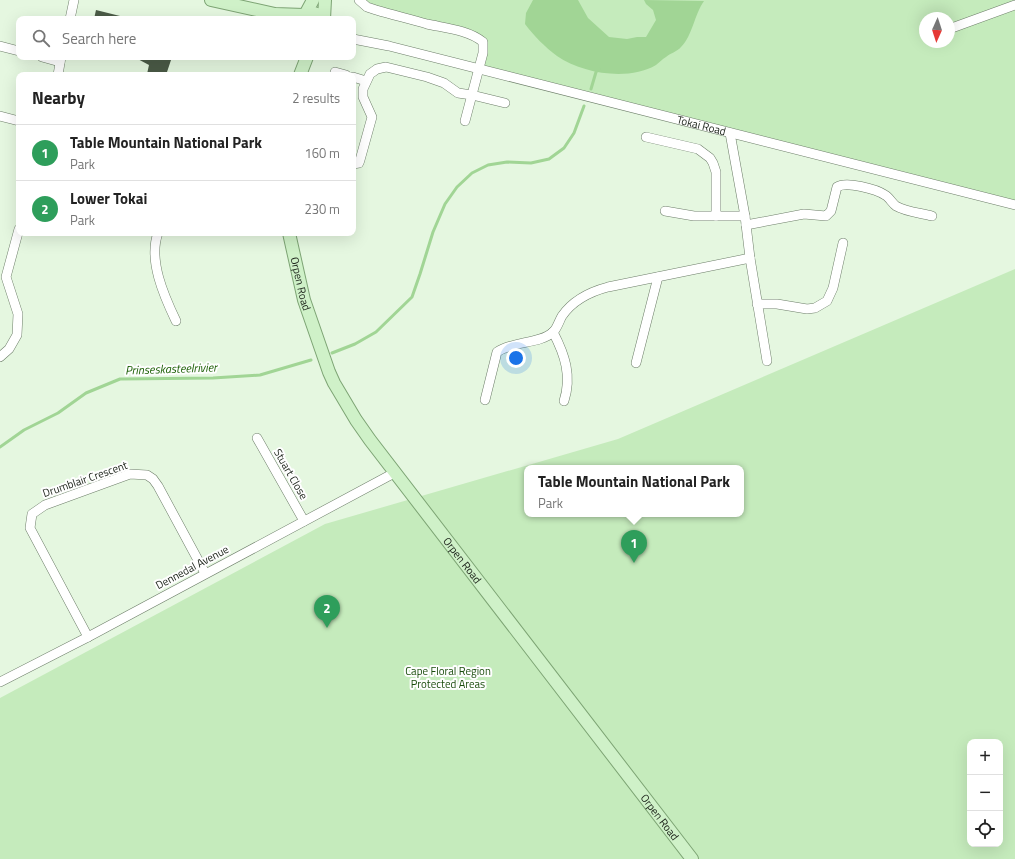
<!DOCTYPE html>
<meta charset="utf-8">
<style>
:root{--surface:#fff;--page:#f6f6f6;--text:#222;--muted:#767676;--line:#e0e0e0;--accent:#7c3aed}
body{margin:0;font-family:"Titillium Web",sans-serif;background:var(--page);color:var(--text)}
.controls{position:absolute;right:12px;bottom:12px;display:grid;overflow:hidden;border-radius:8px;box-shadow:0 4px 16px #0002}
.controls button{width:36px;height:36px;display:grid;place-items:center;padding:0;border:0;border-bottom:1px solid var(--line);background:var(--surface);color:var(--text);font:20px sans-serif}
.compass{position:absolute;left:919px;top:12px;width:36px;height:36px;border-radius:50%;background:var(--surface);box-shadow:0 4px 16px #0002;rotate:183deg}
.you{position:absolute;left:516px;top:358px;width:14px;height:14px;margin:-10px;border:3px solid #fff;border-radius:50%;background:#1a73e8;box-shadow:0 0 0 6px #1a73e833}
.badge{display:grid;place-items:center;width:26px;height:26px;border-radius:50%;background:var(--accent);color:#fff;font-size:13px;font-weight:700}
.pin{position:absolute;translate:-50% -33px;filter:drop-shadow(0 1px 2px #0008)}
.pin::after{content:'';position:absolute;top:21px;width:14px;height:12px;background:inherit;clip-path:polygon(0 0,100% 0,50% 100%)}
.popup{position:absolute;left:524px;top:465px;width:220px;height:52px;box-sizing:border-box;display:grid;place-content:center;border-radius:8px;background:var(--surface);filter:drop-shadow(0 1px 3px #0005);font-size:13px;white-space:nowrap;color:var(--muted)}
.popup b{font-size:15px;color:var(--text)}
.popup::after{content:'';position:absolute;left:50%;top:100%;margin-left:-8px;border:8px solid transparent;border-top-color:var(--surface)}
.list{margin:0;padding:0;list-style:none}
h2{display:flex;justify-content:space-between;align-items:center;height:52px;margin:0;padding:0 16px;font-size:17px}
h2 small{font-size:13px;font-weight:400;color:var(--muted)}
.list li{display:grid;grid-template-columns:26px 1fr auto;gap:12px;align-items:center;box-sizing:border-box;height:56px;padding:0 16px;border-top:1px solid var(--line)}
.list b{display:block;font-size:15px;white-space:nowrap}
.list p{margin:0;font-size:13px;white-space:nowrap;color:var(--muted)}
.list em{font-size:13px;font-style:normal;color:var(--muted)}
.icon{flex:none;width:22px;height:22px;fill:none;stroke:currentColor;stroke-width:2;stroke-linecap:round;stroke-linejoin:round}
.map{position:relative;flex:none;width:1015px;height:859px;overflow:hidden}
.search{position:absolute;background:var(--surface);box-shadow:0 4px 16px #0002;left:16px;top:16px;width:340px;height:44px;display:flex;align-items:center;gap:10px;box-sizing:border-box;padding:0 14px;border-radius:8px;color:var(--muted);font-size:15px}
.panel{position:absolute;background:var(--surface);box-shadow:0 4px 16px #0002;left:16px;top:72px;width:340px;height:164px;border-radius:8px}
.map>svg:first-child{display:block}
.green{fill:#c5ebbc;fill-rule:evenodd}
.water{fill:#a1d595}
.lines{fill:none;stroke-linecap:round;stroke-linejoin:round}
.stream{stroke:#a1d595;stroke-width:3}
.building{fill:#4b5b47}
.minor-casing{stroke:#6d7e69;stroke-width:10}
.major-casing{stroke:#7da474;stroke-width:14}
.minor{stroke:#fff;stroke-width:9}
.major{stroke:#cff1c8;stroke-width:12}
.labels{text-anchor:middle;stroke-width:4;stroke-linejoin:round;paint-order:stroke}
.street-label{font-size:11px;fill:#20271e;stroke:#fefefe}
.park-label{font-size:11px;fill:#1a4c0c;stroke:#fefefe}
.water-label{font-size:12px;font-style:italic;fill:#1d6006;stroke:#fefefe}
</style>
<div class="map">
<svg width="1015" height="859" viewBox="0 0 1015 859">
<rect width="100%" height="100%" fill="#e5f7e0"/>
<!-- green -->
<g class="green">
<path d="M360 0H1015V206L479 69V38L361 3ZM925 18H949V42H925Z"/>
<path d="M1015 269V859H0V698L325 524 618 439ZM527 468H741V514H527ZM970 742H1000V844H970Z"/>
</g>
<!-- water -->
<path class="water" d="M533 0H578L588 18 609 37 627 39 637 37H646L656 20 653 10 646 4 644 0 704 1C694 15 693 35 681 47 677 52 670 53 666 57 662 59 660 62 656 65 629 81 583 74 557 56 545 47 534 36 525 24L526 13Z"/>
<g class="lines">
<!-- stream -->
<g class="stream">
<path d="M591 89 596 72 599 69"/>
<path d="M332 353 355 344 376 332 412 297 420 274 433 232 445 204 457 187 472 173 488 165 507 162 531 163 549 159 564 148 574 133 584 106"/>
<path d="M0 447 24 430 58 413 86 393 120 379 213 378 260 375 311 360"/>
</g>
</g>
<!-- building -->
<g class="building">
<path d="M96 10 120 16 119 19H94Z"/>
<path d="M134 57H172L166 75 147 74 149 65Z"/>
</g>
<g class="lines">
<!-- minor casing -->
<g class="minor-casing">
<g id="minor">
<path d="M359 0 367 7 376 10C393 15 410 19 427 24 445 28 469 30 483 42V53L465 121"/>
<path d="M70 19 74 0"/>
<path d="M949 29 1015 5"/>
<path id="s1" d="M353 39 389 46 1015 205"/>
<path d="M0 46 19 51"/>
<path d="M42 57 60 62"/>
<path d="M335 72 346 75"/>
<path d="M58 75 61 57"/>
<path d="M353 77 366 81"/>
<path d="M0 116 19 121"/>
<path d="M730 133 745 216 750 258 767 361"/>
<path d="M646 137 698 149 710 158 713 163 716 172V216"/>
<path d="M353 164 359 163 360 160 372 117 363 97V89L370 74 377 69 386 67 427 77 444 83 458 93 472 95 505 103"/>
<path d="M665 211 694 216H745"/>
<path d="M746 225 804 214 826 216 831 211 837 187C846 181 876 189 885 195 889 197 892 203 896 206 906 212 921 213 932 216"/>
<path d="M158 233C148 260 164 296 176 321"/>
<path d="M757 304H777L807 309 815 308 827 301 833 288 843 243"/>
<path d="M553 332C565 355 572 376 564 401"/>
<path d="M0 357 9 349 17 335 18 314 6 277 19 229"/>
<path d="M636 363 658 277"/>
<path d="M485 400 497 352C513 341 540 344 553 332 557 329 559 321 562 316 573 300 589 292 608 287L750 258"/>
<path d="M257 438 304 521"/>
<path d="M88 637 30 528 32 514 45 505 130 474 147 475 153 479 158 486 205 573"/>
<path d="M0 682 88 637 396 472"/>
</g>
</g>
<!-- major casing -->
<g class="major-casing">
<g id="major">
<path d="M211 0 275 14 304 15"/>
<path d="M306 13 313 0"/>
<path d="M299 19C307 10 317 11 324 19"/>
<path d="M324 19 325 0"/>
<path d="M300 75 307 57"/>
<path id="s2" d="M289 233 304 300 329 372 334 383 356 420 370 440 692 859"/>
</g>
</g>
<!-- minor -->
<use href="#minor" class="minor"/>
<!-- major -->
<use href="#major" class="major"/>
</g>
<g class="labels">
<!-- street labels -->
<g class="street-label">
<text dy="4" stroke="none"><textPath href="#s1" startOffset="359">Tokai Road</textPath></text>
<text dy="4" stroke="none"><textPath href="#s2" startOffset="52">Orpen Road</textPath></text>
<text transform="translate(291 474) rotate(60)" y="4">Stuart Close</text>
<text transform="translate(85 479) rotate(-19)" y="4">Drumblair Crescent</text>
<text dy="4" stroke="none"><textPath href="#s2" startOffset="376">Orpen Road</textPath></text>
<text transform="translate(192 567) rotate(-28)" y="4">Dennedal Avenue</text>
<text dy="4" stroke="none"><textPath href="#s2" startOffset="700">Orpen Road</textPath></text>
</g>
<!-- park labels -->
<g class="park-label">
<text x="448" y="675">Cape Floral Region<tspan x="448" dy="13">Protected Areas</tspan></text>
</g>
<!-- water labels -->
<g class="water-label">
<text transform="translate(171 369) rotate(-2)" y="4">Prinseskasteelrivier</text>
</g>
</g>
</svg>
<div class="controls">
<button>+</button>
<button>−</button>
<button><svg class="icon" aria-label="locate" viewBox="0 0 24 24"><circle cx="12" cy="12" r="6"/><path d="M12 2v4M12 18v4M2 12h4M18 12h4"/></svg></button>
</div>
<svg class="compass" viewBox="-18 -18 36 36"><path d="M0-13l5 13h-10z" fill="#e53935"/><path d="M0 13l5-13h-10z" fill="#767676"/></svg>
<div class="you"></div>
<div class="pin badge" style="left:634px;top:563px;background:#2e9e5b">1</div>
<div class="popup"><b>Table Mountain National Park</b>Park</div>
<div class="pin badge" style="left:327px;top:628px;background:#2e9e5b">2</div>
<div class="search"><svg class="icon" aria-label="search" viewBox="0 0 24 24"><circle cx="10" cy="10" r="6"/><path d="M15 15l6 6"/></svg>Search here</div>
<section class="panel">
<h2>Nearby<small>2 results</small></h2>
<ul class="list">
<li><span class="badge" style="background:#2e9e5b">1</span><div><b>Table Mountain National Park</b><p>Park</p></div><em>160 m</em></li>
<li><span class="badge" style="background:#2e9e5b">2</span><div><b>Lower Tokai</b><p>Park</p></div><em>230 m</em></li>
</ul>
</section>
</div>
